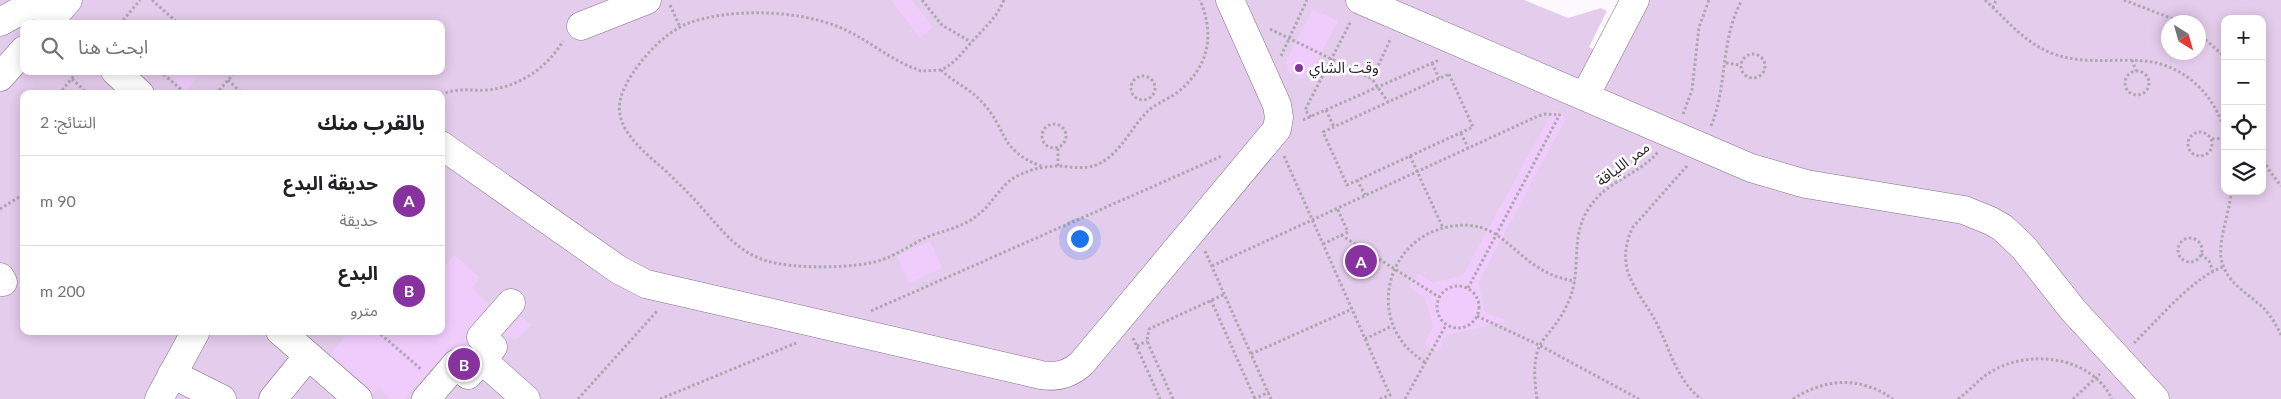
<!DOCTYPE html>
<html lang="ar">
<meta charset="utf-8">
<style>
:root{--surface:#fff;--page:#f2f2f2;--text:#202124;--muted:#757577;--line:#e0e0e0;--accent:#8832a0}
body{margin:0;font-family:Lato,"Noto Sans Arabic",sans-serif;background:var(--page);color:var(--text);direction:rtl}
.controls{position:absolute;right:15px;top:15px;display:grid;overflow:hidden;border-radius:10px;box-shadow:0 2px 12px #0003}
.controls button{width:45px;height:45px;display:grid;place-items:center;padding:0;border:0;border-bottom:1px solid var(--line);background:var(--surface);color:var(--text);font:25px sans-serif}
.compass{position:absolute;left:2161px;top:15px;width:45px;height:45px;border-radius:50%;background:var(--surface);box-shadow:0 2px 12px #0003;rotate:143deg}
.you{position:absolute;left:1079px;top:238px;width:18px;height:18px;margin:-12px;border:4px solid #fff;border-radius:50%;background:#1a73e8;box-shadow:0 0 0 8px #1a73e833}
.badge{display:grid;place-items:center;width:32px;height:32px;border-radius:50%;background:var(--accent);color:#fff;font-size:16px;font-weight:700}
.pin{position:absolute;translate:-50% -50%;border:2px solid #fff;box-shadow:0 1px 5px #0006}
.list{margin:0;padding:0;list-style:none}
h2{display:flex;justify-content:space-between;align-items:center;height:65px;margin:0;padding:0 20px;font-size:21px}
h2 small{font-size:16px;font-weight:400;color:var(--muted)}
.list li{display:grid;grid-template-columns:32px 1fr auto;gap:15px;align-items:center;box-sizing:border-box;height:90px;padding:0 20px;border-top:1px solid var(--line)}
.list b{display:block;font-size:19px;white-space:nowrap}
.list p{margin:0;font-size:16px;white-space:nowrap;color:var(--muted)}
.list em{font-size:16px;font-style:normal;color:var(--muted)}
.icon{flex:none;width:28px;height:28px;fill:none;stroke:currentColor;stroke-width:2;stroke-linecap:round;stroke-linejoin:round}
.map{position:relative;flex:none;width:2281px;height:399px;overflow:hidden;direction:ltr}
.search{position:absolute;background:var(--surface);box-shadow:0 2px 12px #0003;left:20px;top:20px;width:425px;height:55px;display:flex;align-items:center;gap:12px;box-sizing:border-box;padding:0 18px;border-radius:10px;color:var(--muted);font-size:19px}
.panel{position:absolute;background:var(--surface);box-shadow:0 2px 12px #0003;left:20px;top:90px;width:425px;height:245px;border-radius:10px;direction:rtl}
.map>svg:first-child{display:block}
.green{fill:#e4ccec;fill-rule:evenodd}
.building{fill:#f0ccfc}
.lines{fill:none;stroke-linecap:round;stroke-linejoin:round}
.minor-casing{stroke:#84718a;stroke-width:29}
.path{stroke:#aca7ae;stroke-width:3;stroke-dasharray:2.5 2.5;stroke-linecap:butt}
.minor{stroke:#fff;stroke-width:28}
.poi-dot{fill:#8832a0;stroke:#fff;stroke-width:2}
.labels{text-anchor:middle;stroke-width:5;stroke-linejoin:round;paint-order:stroke}
.poi-label{font-size:15px;fill:#2f2731;stroke:#fff;text-anchor:start}
.street-label{font-size:15px;fill:#2f2731;stroke:#fff}
</style>
<div class="map">
<svg width="2281" height="399" viewBox="0 0 2281 399">
<rect width="100%" height="100%" fill="#fcf8fe"/>
<!-- green -->
<path class="green" d="M0 0H1524L1568 18 1601 8 1607 11 1589 47 1618 62 1650 0H2281V399H0ZM2225 19H2262V191H2225ZM2168 22H2198V52H2168ZM24 24H441V71H24ZM24 94H441V331H24Z"/>
<!-- building -->
<g class="building">
<path d="M891 0H912L933 27 920 38Z"/>
<path d="M1313 9 1338 21 1309 76 1305 74 1303 79 1288 72 1287 70 1289 65 1285 63Z"/>
<path d="M164 71H203L186 91Z"/>
<path d="M1553 110 1566 118 1478 283 1485 312 1508 321 1447 335 1438 352 1424 344 1433 327 1425 298 1409 287 1418 273 1433 283 1463 275Z"/>
<path d="M930 241 942 268 909 283 897 256Z"/>
<path d="M454 255 480 278 471 288 489 304 466 334V342L471 349 467 353 459 349H451L445 354 404 399H391L378 388 373 394 368 387 330 354 350 331H441V270Z"/>
<path d="M521 316 531 325 515 341 509 336 505 338 503 335Z"/>
</g>
<g class="lines">
<!-- minor casing -->
<g class="minor-casing">
<g id="minor">
<path d="M1360 0 1751 168 1806 184 1964 210 1991 221 2003 228 2024 248 2073 310 2155 399"/>
<path d="M0 22 40 0"/>
<path d="M47 24 68 0"/>
<path d="M581 26 647 0"/>
<path d="M115 71 140 94"/>
<path d="M0 77 24 50"/>
<path d="M1585 96 1635 0"/>
<path d="M441 145 619 270 646 284 1041 375C1058 378 1070 374 1082 363L1277 129 1279 117 1277 105 1230 0"/>
<path d="M0 277 3 282"/>
<path d="M280 331 358 399"/>
<path d="M482 360 526 399"/>
<path d="M172 374 222 399"/>
<path d="M159 399 196 331"/>
<path d="M273 399 308 356"/>
<path d="M426 399 456 364 468 375 493 347 481 337 511 303"/>
</g>
</g>
<!-- path -->
<g class="path">
<path d="M152 0 179 24"/>
<path d="M922 0 942 25 971 42"/>
<path d="M1004 0C996 19 983 29 970 44 960 55 955 63 941 70 953 82 969 88 981 101 1008 129 998 150 1041 166"/>
<path d="M1985 0C2007 20 2024 43 2054 54 2084 65 2115 58 2145 61 2185 65 2216 96 2225 133"/>
<path d="M2124 0 2181 22"/>
<path d="M670 5 680 27"/>
<path d="M1993 8 1996 0"/>
<path d="M120 24 140 0"/>
<path d="M1270 29 1372 79 1388 102"/>
<path d="M2198 33 2225 57"/>
<circle cx="1753" cy="66" r="12"/>
<path d="M1281 56 1307 0"/>
<path d="M2132 60 2136 71"/>
<path d="M1432 63 1439 78"/>
<path d="M1726 63 1740 65"/>
<path d="M941 70 921 71 911 67C885 56 863 36 836 26 796 10 730 8 689 23 663 32 629 70 621 97 611 130 649 155 670 175 681 186 692 196 702 208 722 230 737 252 767 261 792 269 857 269 881 260 897 255 912 244 927 237 945 230 964 227 979 214 993 203 1000 186 1015 177 1029 170 1042 166 1059 166 1070 167 1082 169 1093 166 1117 159 1129 131 1145 114 1154 104 1167 100 1178 92 1209 66 1215 36 1200 0"/>
<circle cx="2137" cy="83" r="12"/>
<path d="M160 71 186 94"/>
<path d="M1449 74 1473 127 1347 185 1323 132Z"/>
<circle cx="1143" cy="88" r="12"/>
<path d="M72 79 88 94"/>
<path d="M1372 79 1391 38"/>
<path d="M228 80 243 94"/>
<path d="M59 94 78 71"/>
<path d="M216 94 235 72 234 71"/>
<path d="M441 95C457 87 471 91 487 90 519 87 547 68 563 41"/>
<path d="M1326 110 1334 127"/>
<path d="M1683 114 1692 90 1699 27 1709 0"/>
<path d="M1311 117 1305 110 1351 21"/>
<path d="M1303 120 1439 60"/>
<circle cx="1054" cy="136" r="12"/>
<path d="M1711 126C1728 85 1720 39 1742 0"/>
<circle cx="2200" cy="144" r="12"/>
<path d="M1461 133 1468 148"/>
<path d="M2212 139 2225 138"/>
<path d="M1284 156 1390 395 1380 399"/>
<path d="M1410 156 1443 228"/>
<path d="M2262 156 2269 170 2281 186"/>
<path d="M1058 166V148"/>
<path d="M1687 166 1633 227C1626 241 1624 254 1627 269 1632 287 1646 304 1655 320 1670 348 1675 378 1701 399"/>
<path d="M1357 180 1365 195"/>
<path d="M2231 191C2230 213 2219 235 2221 257 2224 280 2243 290 2259 304 2269 312 2276 324 2281 335"/>
<path d="M0 209 24 194"/>
<path d="M1341 235 1439 297"/>
<circle cx="2190" cy="250" r="12"/>
<path d="M1323 244 1348 232 1337 208"/>
<path d="M1205 251 1271 399"/>
<path d="M2201 254 2209 261 2213 271"/>
<path d="M1212 266 1538 116 1545 114 1560 115"/>
<circle cx="1458" cy="307" r="21"/>
<path d="M1468 288 1560 114"/>
<path d="M1211 300 1255 399"/>
<path d="M871 311 1222 156"/>
<path d="M1477 316 1539 345 1639 399"/>
<path d="M377 331 422 370"/>
<path d="M1133 338 1160 399"/>
<path d="M1365 339 1392 326"/>
<path d="M2134 343C2158 320 2193 277 2223 267"/>
<path d="M1137 346 1147 341"/>
<path d="M1251 354 1352 309"/>
<path d="M1425 362C1364 326 1383 236 1453 226 1496 220 1508 249 1539 268 1550 275 1562 279 1575 281"/>
<path d="M578 399 658 310"/>
<path d="M660 399 796 343"/>
<path d="M1173 399 1147 341 1149 329 1225 294"/>
<path d="M1254 399 1269 392"/>
<path d="M1405 399 1446 325"/>
<path d="M1537 399C1535 384 1533 368 1537 353 1540 341 1548 335 1555 325 1561 317 1566 308 1570 298 1583 263 1567 233 1595 200 1612 180 1640 173 1658 152"/>
<path d="M1793 399C1826 378 1860 376 1893 399"/>
<path d="M1958 399C1971 390 1980 377 1994 370 2032 349 2092 357 2112 399"/>
<path d="M2073 399 2100 374"/>
</g>
<!-- minor -->
<use href="#minor" class="minor"/>
</g>
<!-- markers -->
<circle class="poi-dot" cx="1299" cy="68" r="5"/>
<g class="labels">
<!-- poi labels -->
<g class="poi-label">
<text x="1309" y="73">وقت الشاي</text>
</g>
<!-- street labels -->
<g class="street-label">
<text transform="translate(1623 164) rotate(-37)" y="5">ممر اللياقة</text>
</g>
</g>
</svg>
<div class="controls">
<button>+</button>
<button>−</button>
<button><svg class="icon" aria-label="locate" viewBox="0 0 24 24"><circle cx="12" cy="12" r="6"/><path d="M12 2v4M12 18v4M2 12h4M18 12h4"/></svg></button>
<button><svg class="icon" aria-label="layers" viewBox="0 0 24 24"><path d="M12 4l9 5-9 5-9-5zM3 14l9 5 9-5"/></svg></button>
</div>
<svg class="compass" viewBox="-18 -18 36 36"><path d="M0-13l5 13h-10z" fill="#e53935"/><path d="M0 13l5-13h-10z" fill="#757577"/></svg>
<div class="you"></div>
<div class="pin badge" style="left:1361px;top:261px">A</div>
<div class="pin badge" style="left:464px;top:364px">B</div>
<div class="search"><svg class="icon" aria-label="search" viewBox="0 0 24 24"><circle cx="10" cy="10" r="6"/><path d="M15 15l6 6"/></svg>ابحث هنا</div>
<section class="panel">
<h2>بالقرب منك<small>النتائج: 2</small></h2>
<ul class="list">
<li><span class="badge">A</span><div><b>حديقة البدع</b><p>حديقة</p></div><em>90 m</em></li>
<li><span class="badge">B</span><div><b>البدع</b><p>مترو</p></div><em>200 m</em></li>
</ul>
</section>
</div>
